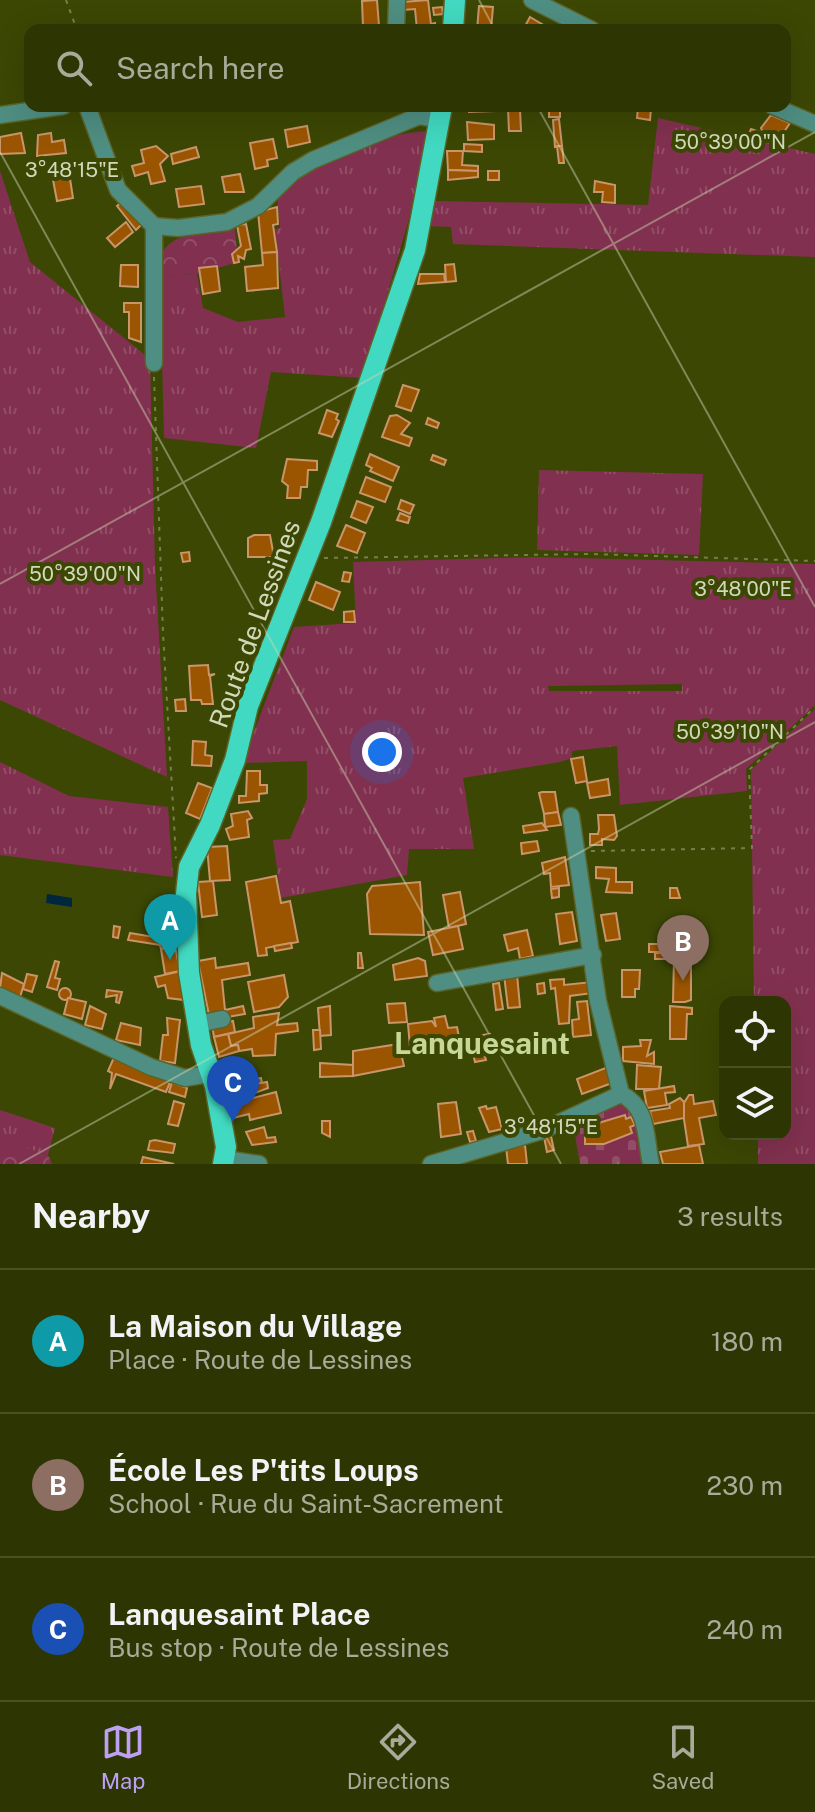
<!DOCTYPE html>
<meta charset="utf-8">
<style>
:root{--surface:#2d3503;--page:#353d0d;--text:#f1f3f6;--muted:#a7ab9a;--line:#485025;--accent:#bca0f2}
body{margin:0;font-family:"Public Sans",sans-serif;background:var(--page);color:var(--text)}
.controls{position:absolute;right:24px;bottom:24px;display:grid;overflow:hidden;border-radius:16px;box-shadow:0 8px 32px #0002}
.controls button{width:72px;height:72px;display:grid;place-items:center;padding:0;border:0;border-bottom:2px solid var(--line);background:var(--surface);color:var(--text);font:40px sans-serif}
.you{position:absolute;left:382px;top:752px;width:28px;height:28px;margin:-20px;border:6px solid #fff;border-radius:50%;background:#1a73e8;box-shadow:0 0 0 12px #1a73e833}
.badge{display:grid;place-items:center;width:52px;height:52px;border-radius:50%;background:var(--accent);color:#fff;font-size:26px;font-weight:700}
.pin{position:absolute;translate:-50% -66px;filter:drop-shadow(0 2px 4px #0008)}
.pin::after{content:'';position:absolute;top:42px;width:28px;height:24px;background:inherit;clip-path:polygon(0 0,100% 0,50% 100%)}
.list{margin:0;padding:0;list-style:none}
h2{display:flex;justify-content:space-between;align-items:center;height:104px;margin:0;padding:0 32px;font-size:34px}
h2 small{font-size:26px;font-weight:400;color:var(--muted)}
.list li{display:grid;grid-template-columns:52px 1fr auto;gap:24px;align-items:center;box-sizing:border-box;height:144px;padding:0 32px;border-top:2px solid var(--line)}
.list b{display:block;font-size:30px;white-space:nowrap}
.list p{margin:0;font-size:26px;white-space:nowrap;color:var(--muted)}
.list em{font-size:26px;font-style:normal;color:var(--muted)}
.icon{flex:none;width:44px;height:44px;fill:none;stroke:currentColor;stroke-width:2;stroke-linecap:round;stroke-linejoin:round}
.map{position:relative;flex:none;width:815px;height:1164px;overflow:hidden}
.search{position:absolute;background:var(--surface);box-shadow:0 8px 32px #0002;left:24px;right:24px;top:24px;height:88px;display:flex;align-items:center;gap:20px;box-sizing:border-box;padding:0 28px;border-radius:16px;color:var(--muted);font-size:30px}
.sheet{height:536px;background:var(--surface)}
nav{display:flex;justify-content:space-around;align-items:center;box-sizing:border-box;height:112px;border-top:2px solid var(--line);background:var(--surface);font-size:22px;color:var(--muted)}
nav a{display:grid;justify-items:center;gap:4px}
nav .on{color:var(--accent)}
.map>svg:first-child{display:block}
.grass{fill:url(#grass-tufts);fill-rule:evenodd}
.forest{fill:url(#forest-crowns)}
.cemetery{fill:url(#cemetery-stones);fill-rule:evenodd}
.water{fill:#00273e}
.building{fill:#9b5500;stroke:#c9956a;stroke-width:2}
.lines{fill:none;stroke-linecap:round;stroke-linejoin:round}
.minor-casing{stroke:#5a6428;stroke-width:19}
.major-casing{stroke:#5a6428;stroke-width:23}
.path{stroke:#76804b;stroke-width:2;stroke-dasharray:4 6;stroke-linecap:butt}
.minor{stroke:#4f8e82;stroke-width:16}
.major{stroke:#41d9c1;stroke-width:20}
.ticks{fill:none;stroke:#d0d9b9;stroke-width:2;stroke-opacity:0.45}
.labels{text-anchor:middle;stroke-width:8;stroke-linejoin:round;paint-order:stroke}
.street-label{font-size:26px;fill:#d0d9b9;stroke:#3c4704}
.quarter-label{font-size:30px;font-weight:bold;fill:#c7d797;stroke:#3c4704}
.ticks-label{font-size:20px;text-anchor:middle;fill:#d0d9b9;stroke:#3c4704;stroke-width:8;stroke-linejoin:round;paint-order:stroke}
</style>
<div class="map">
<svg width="815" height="1164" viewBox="0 0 815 1164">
<defs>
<pattern id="grass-tufts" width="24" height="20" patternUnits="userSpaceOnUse" patternTransform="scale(2)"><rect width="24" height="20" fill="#81314f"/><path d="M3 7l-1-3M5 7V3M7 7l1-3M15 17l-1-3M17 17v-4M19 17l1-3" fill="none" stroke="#924e66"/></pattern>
<pattern id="forest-crowns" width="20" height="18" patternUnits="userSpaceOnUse" patternTransform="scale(2)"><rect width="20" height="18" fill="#81314f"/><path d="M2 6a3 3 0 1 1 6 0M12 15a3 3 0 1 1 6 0" fill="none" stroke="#924e66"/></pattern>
<pattern id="cemetery-stones" width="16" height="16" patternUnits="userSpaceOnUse" patternTransform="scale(2)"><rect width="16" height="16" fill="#81314f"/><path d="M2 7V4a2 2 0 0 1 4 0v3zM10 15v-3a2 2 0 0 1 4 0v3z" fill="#924e66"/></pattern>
</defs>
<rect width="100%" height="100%" fill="#3c4704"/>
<!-- grass -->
<g class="grass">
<path d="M658 118 815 154V257L453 244 451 227 429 226 435 201 648 205Z"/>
<path d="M428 131 408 222 363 378 271 372 256 448 164 438 160 276 197 274 203 308 238 322 285 317 275 229 280 228 277 195C316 161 376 133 428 131Z"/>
<path d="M0 171 30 262 150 359 155 566 167 777 0 700Z"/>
<path d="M539 470 703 474 699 555 537 550Z"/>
<path d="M537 557 815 564V705L746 769 747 791 620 805 617 746 572 751V758L560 762 463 778 474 849H409L407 875 281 898 273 840 290 839 307 799V761L242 763 294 627 356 623 353 562ZM682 684V691H549L548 686Z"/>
<path d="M815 709V1164H758V1134H785V1002H754L751 770Z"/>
<path d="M0 762 69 796 168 807 173 877 0 855Z"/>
<path d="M0 1110 55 1128 48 1155 0 1140Z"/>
</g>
<!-- forest -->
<g class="forest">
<path d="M235 229 238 262 197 274 160 276C152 231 202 233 235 229Z"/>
<path d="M0 1140 48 1155 52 1164H0Z"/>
</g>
<!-- cemetery -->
<path class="cemetery" d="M619 1101 632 1106 647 1164H580L573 1124ZM624 1115 626 1119 631 1117 634 1125 630 1127 632 1133 586 1144 585 1127Z"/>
<!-- water -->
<path class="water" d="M47 894 72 898V907L46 903Z"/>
<!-- building -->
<g class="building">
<path d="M377 0 379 26 363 27 362 1Z"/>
<path d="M428 0 431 24 435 23 436 30H417L415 9 403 10 402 2Z"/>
<path d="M479 6 493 7 491 30H477Z"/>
<path d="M442 7 443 14 434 15 433 8Z"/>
<path d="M530 17 545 26 543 30H523Z"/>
<path d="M469 106H494L495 111 469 112Z"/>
<path d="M638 108 651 109 650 120 637 118Z"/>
<path d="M508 109H520L521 131H509Z"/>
<rect x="549" y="109" width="11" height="8"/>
<path d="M771 115 790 123 776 144 747 138 751 129 763 133 761 128Z"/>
<path d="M559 119 562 146 555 147 553 120Z"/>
<path d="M467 122 494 125V139L468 140Z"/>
<path d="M307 126 310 142 288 147 285 130Z"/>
<path d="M21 133 25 153 0 154V137Z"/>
<path d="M51 133 52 142 64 140 66 153 37 156 38 135Z"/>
<path d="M273 139 277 158 267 160 268 166 255 169 250 143Z"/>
<path d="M464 144 482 145V152L464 151Z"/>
<path d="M156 146 168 156 160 164 165 181 151 184 148 172 135 176 132 166 144 163 141 150Z"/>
<path d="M557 146H562L564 163H559Z"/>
<path d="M196 147 199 157 173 164 171 154Z"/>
<path d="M447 151H463L462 165 478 166V171L448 170Z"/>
<path d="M68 166 73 198 57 201 51 169Z"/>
<path d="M448 170 478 171V177L448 180Z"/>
<rect x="488" y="171" width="11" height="9"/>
<path d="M240 174 244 192H225L222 177Z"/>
<path d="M595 181 615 185V203L602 202 603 192H594Z"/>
<path d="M201 186 204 204 179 207 176 189Z"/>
<path d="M123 201 143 223 136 230 117 206Z"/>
<path d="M277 207 278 224 273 225 277 252 262 253 258 212Z"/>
<path d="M126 222 133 232 115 247 107 238Z"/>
<path d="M246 224 251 249 246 250 244 259 238 256 239 262 234 263 232 254 241 246 237 225Z"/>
<path d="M277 252 278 288 247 291 245 267 263 265 262 253Z"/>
<path d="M454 264 456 281 446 282 445 265Z"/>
<path d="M121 265H138V287L120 286Z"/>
<path d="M217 266 220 291 203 294 199 268Z"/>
<path d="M420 274H444L445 282 418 284Z"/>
<path d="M124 303H141V342L129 338V312H124Z"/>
<path d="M403 385 419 390 411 411 396 406Z"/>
<path d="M327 410 338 414 336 419 339 421 332 437 319 433Z"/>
<path d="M397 415 410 423 401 434 412 438 409 446 382 437 390 416Z"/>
<path d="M428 418 439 423 437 428 426 424Z"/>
<path d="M370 454 399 467 393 481 370 471 372 468 366 465Z"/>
<path d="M433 455 446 460 444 465 431 460Z"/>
<path d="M287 459 317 461V470H308L307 487H301L300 498H287L288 486 282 481Z"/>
<path d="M366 477 391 487 385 502 360 493Z"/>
<path d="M401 500 414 505 410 514 398 509Z"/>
<path d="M357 501 373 507 366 523 351 517Z"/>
<path d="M400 513 410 517 408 523 397 520Z"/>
<path d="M346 525 365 533 357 553 337 546Z"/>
<path d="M254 535H270L274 557H248V538Z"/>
<path d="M189 552 190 561 183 562 181 553Z"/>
<path d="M344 572 351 573 349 582 342 581Z"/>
<path d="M316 582 340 592 333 610 309 600Z"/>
<path d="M354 611 355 622H344V612Z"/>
<path d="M208 665 209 675 215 674 210 676 213 704H202L201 700H191L189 666Z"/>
<path d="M185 699 186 711H176L175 700Z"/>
<path d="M193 741 206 742 205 755 212 756 211 766 192 765Z"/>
<path d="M583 757 587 781 576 783 571 759Z"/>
<path d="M247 771H260V785H267V793L259 794V801L239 803V796H246Z"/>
<path d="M608 779 610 795 590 798 587 783Z"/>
<path d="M198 783 212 788 200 819 186 813Z"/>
<path d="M542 792H555L558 812 544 814 539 793Z"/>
<path d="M248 811 252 818 247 820 249 837 230 840 226 829 233 826 231 814Z"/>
<path d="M558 812 561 825 545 827 544 814Z"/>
<path d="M598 815H614L617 836 614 840 602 839V845H590V834H598L599 829Z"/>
<path d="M542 823 547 830 524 833 523 826Z"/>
<path d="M537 841 539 851 522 854 521 843Z"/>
<path d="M227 846 230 880 210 881 207 847Z"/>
<path d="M565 857 569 885 551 887 550 873 544 874 542 863Z"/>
<path d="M596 867 616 868V882H632V893L606 892 609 879 596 878Z"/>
<path d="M276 876 281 903 290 901 298 942 266 948 267 955 258 956 246 882Z"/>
<path d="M213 881 217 915 202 917 198 882Z"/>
<path d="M420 882 424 935 370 934 367 894 372 886Z"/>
<path d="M559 888V897L552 898 551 889Z"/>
<path d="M670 888H677L680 898H670Z"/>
<path d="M460 892 466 924 449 928 443 895Z"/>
<path d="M173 906 176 942 160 944 158 914H152V908Z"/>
<path d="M572 912 577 941 560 944 556 914Z"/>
<path d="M616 913 620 939 606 941 601 915Z"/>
<path d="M114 926 120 927 118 938 113 937Z"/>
<path d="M458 926 463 949 433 955 428 932Z"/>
<path d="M527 930 533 956 520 959 518 948 508 951 504 935Z"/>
<path d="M130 933 160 938V944L174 942 175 946 161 949 160 945 128 940Z"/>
<path d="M672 941H680V952L672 951Z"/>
<path d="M291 943 292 948 275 951 274 946Z"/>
<rect x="649" y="944" width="15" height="8"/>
<path d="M175 946 180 971 165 974 161 949Z"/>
<path d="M358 953H361L363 968H358Z"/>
<rect x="655" y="953" width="14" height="6"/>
<path d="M674 957 691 961V1000L685 1002H673Z"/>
<path d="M215 958 216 968 248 963 250 975 222 980 225 1010 243 1006 245 1014 210 1020 198 961Z"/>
<path d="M418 958 425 961 427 976 395 980 393 965Z"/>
<path d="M55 961 59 962 55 978 60 979 57 990 47 987Z"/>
<path d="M622 970H640L639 989H635V997H622Z"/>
<path d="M181 971 184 1000 168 998 165 985 158 987 155 977Z"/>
<path d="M2 973 24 984 20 997 0 988Z"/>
<path d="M27 974 37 976 32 992 23 989Z"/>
<path d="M517 974 520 1007 508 1008 504 975Z"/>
<path d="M284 975 288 997 279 1007 254 1012 248 982Z"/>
<path d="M564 979V985L592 982 593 993 570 996 569 1023 559 1024 555 988 551 989 550 980Z"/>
<path d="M499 983 503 1009 496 1010 493 984Z"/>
<path d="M544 983 545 993 538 994 537 984Z"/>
<circle cx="65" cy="994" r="6"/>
<path d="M107 990 122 992 119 1003 116 1002 117 995 106 997Z"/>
<path d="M68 998 86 1002 82 1019 64 1014Z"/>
<path d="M587 1001 591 1035 573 1037 572 1020 579 1019 577 1002Z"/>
<path d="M405 1003 407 1022 389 1023 387 1004Z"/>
<path d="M90 1006 106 1014 102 1029 85 1025Z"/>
<path d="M330 1006 331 1035 320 1036 318 1008Z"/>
<path d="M670 1006 692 1008V1014H687L686 1039H670Z"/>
<path d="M279 1013 277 1025 297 1023 298 1031 276 1034 275 1055 253 1056 252 1049 239 1051 238 1045 231 1046 228 1034 254 1028 253 1017Z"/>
<path d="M445 1016 448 1028 457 1027 459 1037 410 1047 408 1024 432 1021 436 1027 434 1018Z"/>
<path d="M167 1018 180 1020 175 1063 160 1061 163 1035H168Z"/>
<path d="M233 1021 235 1032 214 1037 212 1025Z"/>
<path d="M121 1023 141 1028 140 1045 116 1040Z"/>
<path d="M313 1030H320L321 1049 314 1050Z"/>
<path d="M228 1034 231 1046 238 1045 239 1051 219 1057 214 1037Z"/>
<path d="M490 1034 493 1052 484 1053 486 1060 475 1062 469 1037Z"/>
<path d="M640 1040H651L647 1056 654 1052V1064L623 1061V1047L641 1046Z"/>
<path d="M525 1041 527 1051 521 1052 519 1042Z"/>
<path d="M399 1044 404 1066 353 1076V1051Z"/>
<path d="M115 1055 171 1080 166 1092 116 1074 110 1089 112 1073 108 1071Z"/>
<path d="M241 1062 248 1071 223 1077 220 1063Z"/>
<path d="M320 1063 353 1065V1076L320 1077Z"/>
<path d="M637 1065 661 1067 659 1089H636Z"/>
<path d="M608 1067 612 1083 582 1094 577 1079Z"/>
<path d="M241 1072 243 1080 261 1078 262 1084 226 1089 223 1077Z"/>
<path d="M172 1082 187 1088 185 1097 169 1092Z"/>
<path d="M267 1082 268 1088 252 1094 253 1098 230 1104 226 1089Z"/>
<path d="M674 1086 675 1092 665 1093 667 1105 647 1108 644 1091Z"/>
<path d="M276 1092 281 1113 250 1120 249 1114 233 1118 230 1104Z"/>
<path d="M689 1095H693L694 1104 713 1101 716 1115 699 1118 704 1144 688 1146 682 1106Z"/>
<path d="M680 1098 684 1102V1118L653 1124 650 1111 670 1108 669 1104Z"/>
<path d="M174 1101 184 1104 178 1126 168 1124Z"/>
<path d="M456 1102 461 1134 441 1137 438 1104Z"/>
<path d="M486 1106 487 1109 496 1107 502 1129 489 1132 479 1108Z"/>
<path d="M625 1115 626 1119 631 1117 635 1125 630 1127 632 1133 604 1144H585V1127Z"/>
<path d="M322 1121H330V1137L322 1133Z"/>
<path d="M264 1127 267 1138 275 1137 276 1142 252 1145 246 1132Z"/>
<path d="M473 1131 476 1141 470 1142 467 1132Z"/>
<path d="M551 1136 554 1150 547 1152 544 1137Z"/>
<path d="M155 1140 175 1144 173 1153 148 1150 150 1141Z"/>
<path d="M525 1145 527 1164H508L506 1147Z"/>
<path d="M699 1145 703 1164H663L660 1152Z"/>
<path d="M143 1157 174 1164H141Z"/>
</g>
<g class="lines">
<!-- minor casing -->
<g class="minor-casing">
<g id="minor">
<path d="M532 0 592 30"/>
<path d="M396 30 397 0"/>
<path d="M87 106 118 190 154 226"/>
<path d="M773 106 815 124"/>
<path d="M0 115 63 106"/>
<path d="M154 226 178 228 227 222 258 206 293 172 313 160 419 116 440 120"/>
<path d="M154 363V226"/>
<path d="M571 816 598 1001 621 1094"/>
<path d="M437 983 593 955"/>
<path d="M0 996 151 1067 185 1078 209 1074"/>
<path d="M198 1024 222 1019"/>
<path d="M621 1094C649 1107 645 1138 651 1164"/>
<path d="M225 1159 259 1164"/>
<path d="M431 1164 541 1131 621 1094"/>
</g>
</g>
<!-- major casing -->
<g class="major-casing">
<g id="major">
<path d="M453 30 455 0"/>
<path d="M223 1164 226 1147 215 1086 201 1045 189 973 186 894 189 867 210 825 235 760 248 706 321 522 415 250 442 106"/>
</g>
</g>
<!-- path -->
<g class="path">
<path d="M66 0 77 30"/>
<path d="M154 377 163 633 176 858"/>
<path d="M324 558 590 554 815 561"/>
<path d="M591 851 752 848 749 770 815 707"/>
<path d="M618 1162V1164"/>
</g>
<!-- minor -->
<use href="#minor" class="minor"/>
<!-- major -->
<use href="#major" class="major"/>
</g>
<!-- ticks -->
<path class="ticks" d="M479 0 495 30M537 106 815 607M0 152 561 1164M0 584 815 132M19 1164 815 722"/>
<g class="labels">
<!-- street labels -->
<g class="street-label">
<text transform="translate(255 624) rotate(-70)" y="9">Route de Lessines</text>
</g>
<!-- quarter labels -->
<g class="quarter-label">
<text x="482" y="1054">Lanquesaint</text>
</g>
</g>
<g class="ticks-label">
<text x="730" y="149">50°39'00"N</text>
<text x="72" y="177">3°48'15"E</text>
<text x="85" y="581">50°39'00"N</text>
<text x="743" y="596">3°48'00"E</text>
<text x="730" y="739">50°39'10"N</text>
<text x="551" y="1134">3°48'15"E</text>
</g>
</svg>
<div class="controls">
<button><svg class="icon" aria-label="locate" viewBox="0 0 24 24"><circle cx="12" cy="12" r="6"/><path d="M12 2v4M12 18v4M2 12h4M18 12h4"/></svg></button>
<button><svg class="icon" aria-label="layers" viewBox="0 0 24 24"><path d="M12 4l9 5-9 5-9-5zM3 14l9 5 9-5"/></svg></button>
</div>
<div class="you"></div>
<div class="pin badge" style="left:170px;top:960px;background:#0f9aa8">A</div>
<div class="pin badge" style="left:683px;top:981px;background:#8d6e63">B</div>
<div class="pin badge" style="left:233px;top:1122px;background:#1a4fb4">C</div>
<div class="search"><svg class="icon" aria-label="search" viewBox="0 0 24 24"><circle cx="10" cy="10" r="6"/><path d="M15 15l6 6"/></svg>Search here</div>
</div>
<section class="sheet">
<h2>Nearby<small>3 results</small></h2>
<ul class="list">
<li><span class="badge" style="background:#0f9aa8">A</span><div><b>La Maison du Village</b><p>Place · Route de Lessines</p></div><em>180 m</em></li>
<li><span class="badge" style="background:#8d6e63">B</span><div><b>École Les P'tits Loups</b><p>School · Rue du Saint-Sacrement</p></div><em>230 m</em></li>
<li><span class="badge" style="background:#1a4fb4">C</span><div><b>Lanquesaint Place</b><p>Bus stop · Route de Lessines</p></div><em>240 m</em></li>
</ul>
</section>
<nav>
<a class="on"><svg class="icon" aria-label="map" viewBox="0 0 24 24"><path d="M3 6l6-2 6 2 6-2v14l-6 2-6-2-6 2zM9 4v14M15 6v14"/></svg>Map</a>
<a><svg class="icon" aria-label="directions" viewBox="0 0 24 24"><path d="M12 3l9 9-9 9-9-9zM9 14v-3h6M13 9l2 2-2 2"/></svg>Directions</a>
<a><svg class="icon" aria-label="saved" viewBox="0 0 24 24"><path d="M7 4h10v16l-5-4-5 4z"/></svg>Saved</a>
</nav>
